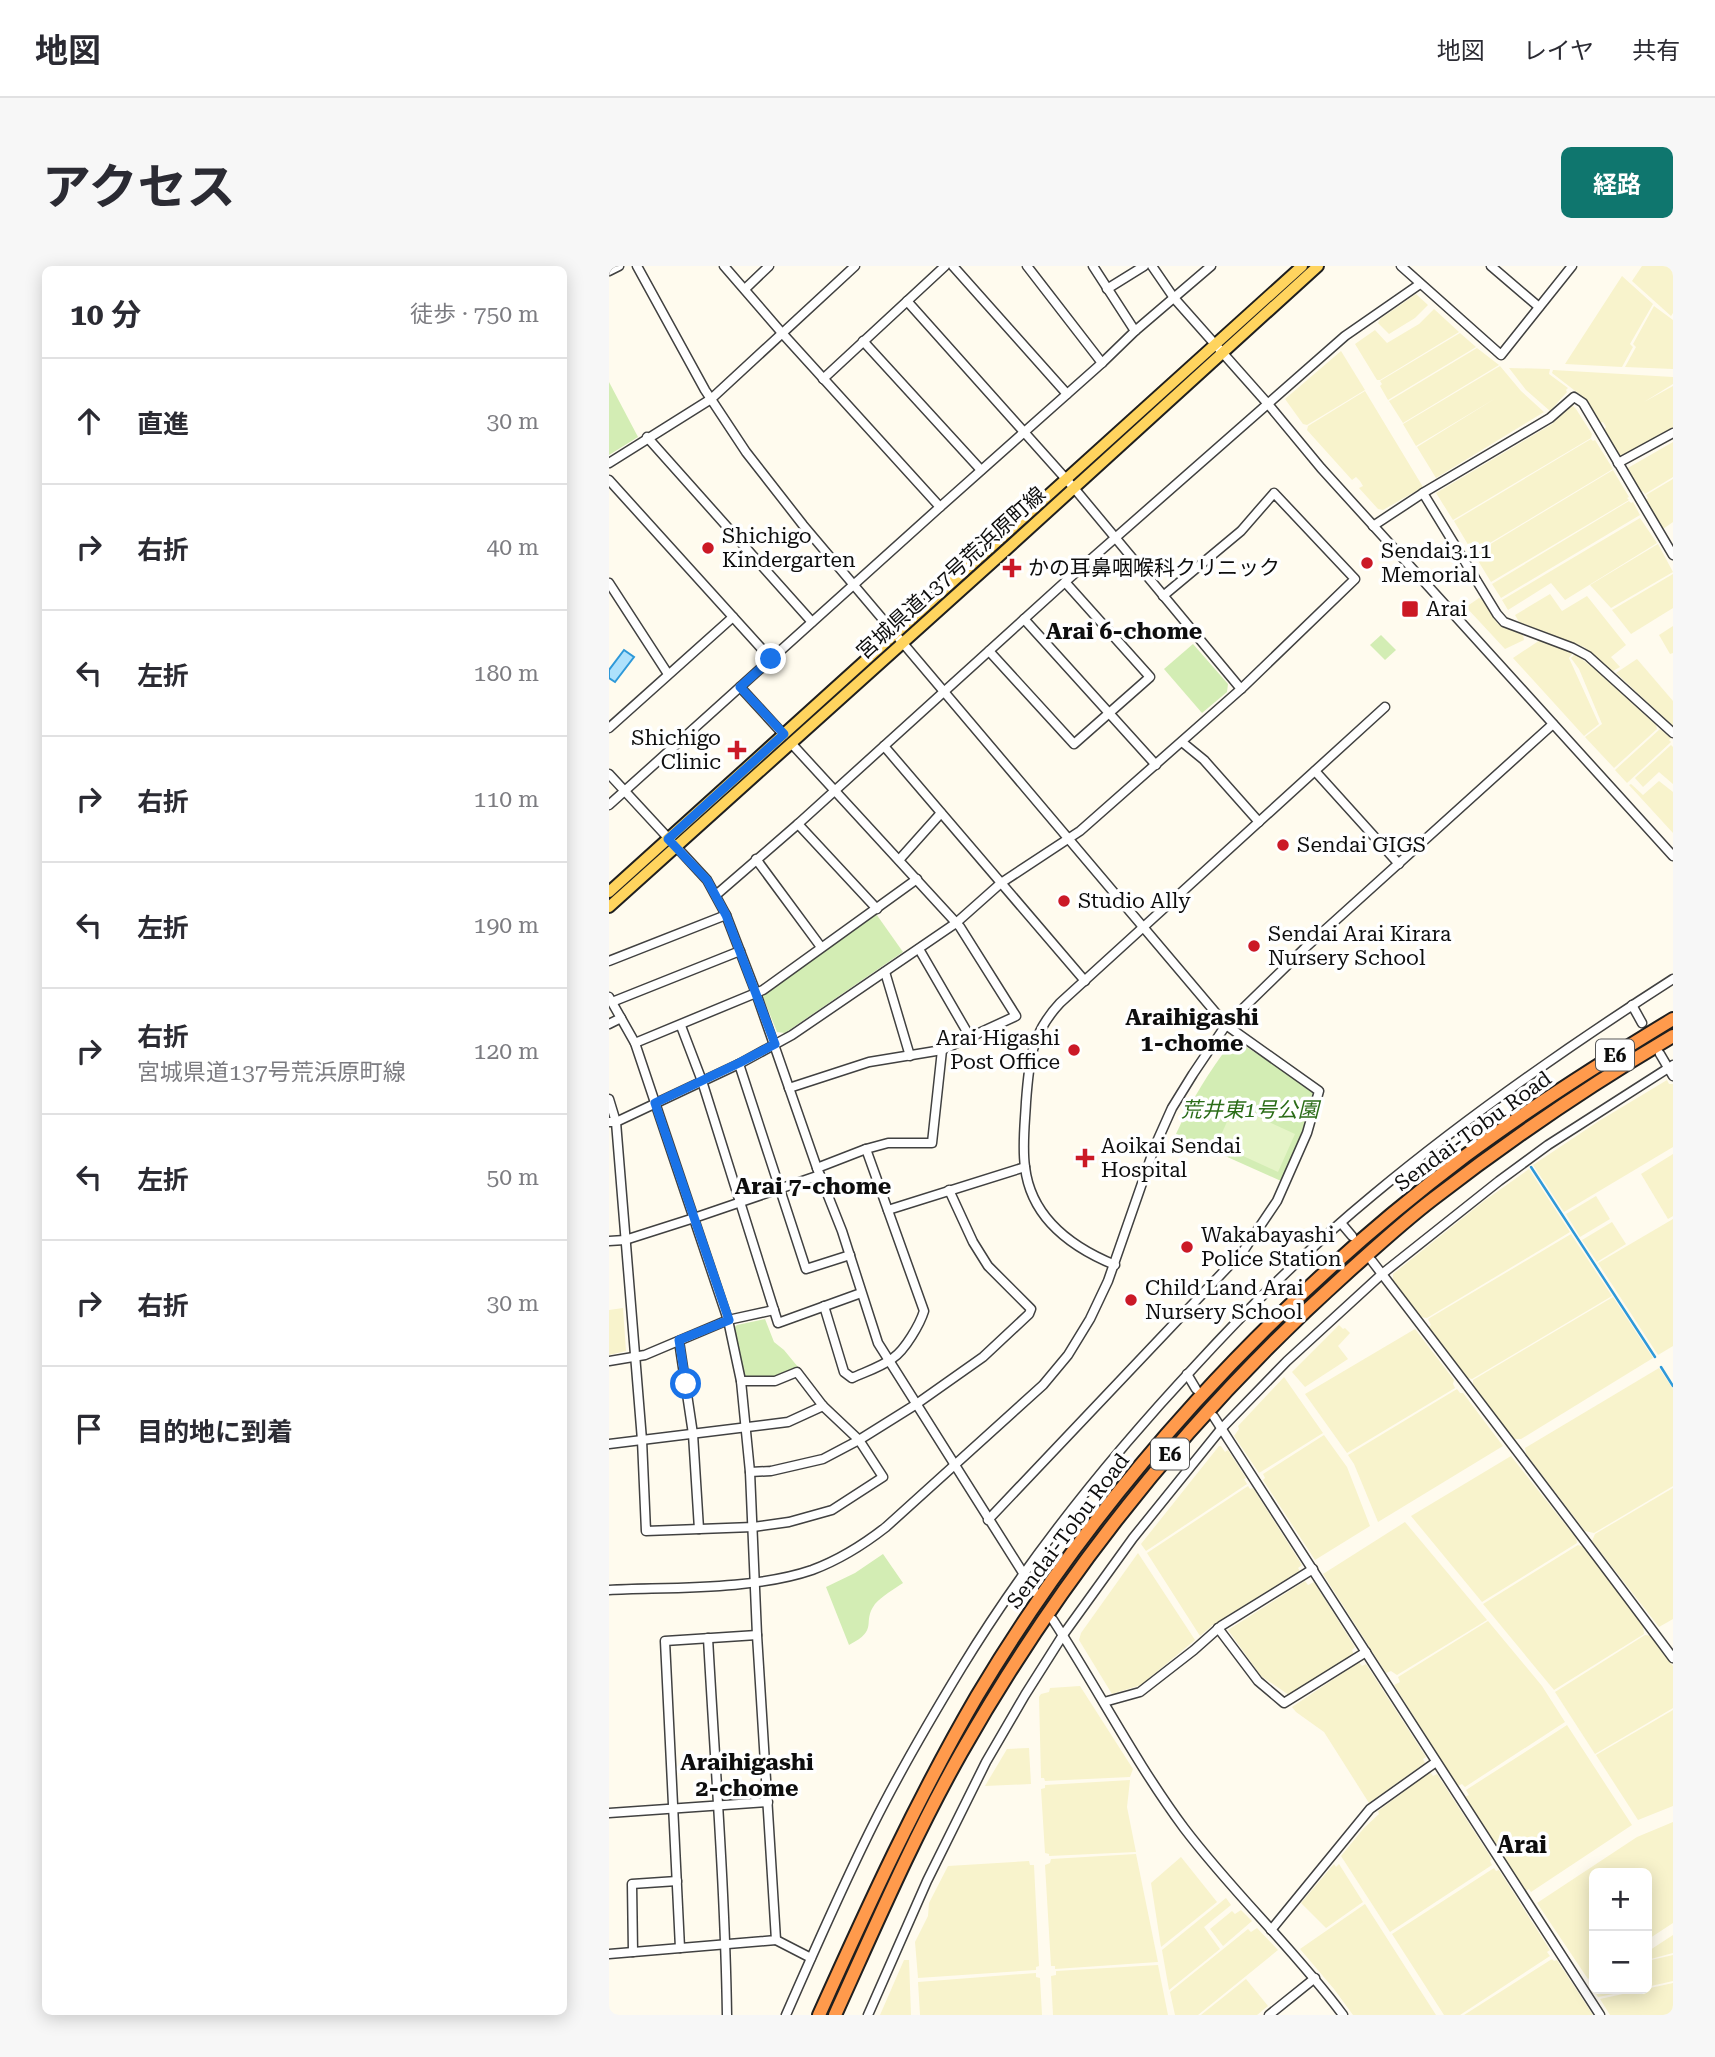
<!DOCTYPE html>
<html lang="ja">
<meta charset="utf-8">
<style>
:root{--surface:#fff;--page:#f7f7f7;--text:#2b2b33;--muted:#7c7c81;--line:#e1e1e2;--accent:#0f766e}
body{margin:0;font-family:"Roboto Serif","Noto Sans JP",serif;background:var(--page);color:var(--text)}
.controls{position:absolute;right:21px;bottom:21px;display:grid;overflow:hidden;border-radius:10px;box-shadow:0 4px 18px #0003}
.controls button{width:63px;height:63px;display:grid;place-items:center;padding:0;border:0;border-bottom:2px solid var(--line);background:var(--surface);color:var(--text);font:35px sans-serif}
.stop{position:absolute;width:21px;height:21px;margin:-16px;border:5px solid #1a73e8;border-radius:50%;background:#fff}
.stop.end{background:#1a73e8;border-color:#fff;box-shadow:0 2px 7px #0008}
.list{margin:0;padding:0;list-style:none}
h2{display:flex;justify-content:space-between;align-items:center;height:91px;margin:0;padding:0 28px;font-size:30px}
h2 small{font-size:23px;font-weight:400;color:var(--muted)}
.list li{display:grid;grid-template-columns:46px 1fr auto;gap:21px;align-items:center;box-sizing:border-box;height:126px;padding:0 28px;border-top:2px solid var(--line)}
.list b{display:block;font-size:26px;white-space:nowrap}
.list p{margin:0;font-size:23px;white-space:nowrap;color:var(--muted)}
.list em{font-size:23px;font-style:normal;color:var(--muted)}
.icon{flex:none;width:38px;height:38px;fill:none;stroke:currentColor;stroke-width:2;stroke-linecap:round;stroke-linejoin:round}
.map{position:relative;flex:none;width:1064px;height:1749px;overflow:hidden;border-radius:10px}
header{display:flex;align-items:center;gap:42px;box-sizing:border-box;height:98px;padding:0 35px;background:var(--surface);border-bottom:2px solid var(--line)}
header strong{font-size:33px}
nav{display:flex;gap:38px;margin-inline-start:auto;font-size:24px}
.intro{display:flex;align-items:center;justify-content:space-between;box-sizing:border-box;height:168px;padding:0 42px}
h1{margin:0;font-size:49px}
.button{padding:18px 32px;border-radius:10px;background:var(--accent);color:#fff;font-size:24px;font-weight:700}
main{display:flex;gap:42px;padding:0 42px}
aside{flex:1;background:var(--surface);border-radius:10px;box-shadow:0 4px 18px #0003}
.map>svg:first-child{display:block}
.farmland{fill:#f8f3cc}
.green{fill:#d3edb4}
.pitch{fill:#e5f4c7}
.water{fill:#aee1fc;stroke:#2e99d9;stroke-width:2}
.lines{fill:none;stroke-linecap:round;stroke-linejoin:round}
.stream{stroke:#2e99d9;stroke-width:2.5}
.minor-casing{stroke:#414141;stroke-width:11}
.major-casing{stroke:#1f1f1f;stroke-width:14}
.highway-casing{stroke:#1f1f1f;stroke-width:16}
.minor{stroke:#fff;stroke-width:8}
.major{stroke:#ffd45e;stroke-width:10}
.highway{stroke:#ff9a4c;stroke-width:12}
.route{stroke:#1a73e8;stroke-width:9}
.poi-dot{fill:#cb1926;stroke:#fff;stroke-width:2.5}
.labels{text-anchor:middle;stroke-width:7;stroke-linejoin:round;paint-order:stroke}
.shield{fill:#fff;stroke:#565656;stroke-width:2}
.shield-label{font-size:19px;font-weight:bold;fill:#0e0e0e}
.poi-label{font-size:21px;fill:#0e0e0e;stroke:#fff;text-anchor:start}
.street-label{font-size:21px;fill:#0e0e0e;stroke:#fff}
.park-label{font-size:21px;font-style:italic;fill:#2b6c18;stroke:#fff}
.neighbourhood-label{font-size:23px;font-weight:bold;fill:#0e0e0e;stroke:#fff}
.quarter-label{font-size:24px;font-weight:bold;fill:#0e0e0e;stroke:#fff}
</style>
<header>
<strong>地図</strong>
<nav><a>地図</a><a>レイヤ</a><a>共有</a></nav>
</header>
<div class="intro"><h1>アクセス</h1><a class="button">経路</a></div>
<main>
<aside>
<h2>10 分<small>徒歩 · 750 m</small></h2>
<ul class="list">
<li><svg class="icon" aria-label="ahead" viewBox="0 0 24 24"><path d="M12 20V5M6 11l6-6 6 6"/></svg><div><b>直進</b></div><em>30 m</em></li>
<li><svg class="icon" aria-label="right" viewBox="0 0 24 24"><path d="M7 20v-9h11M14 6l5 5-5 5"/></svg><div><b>右折</b></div><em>40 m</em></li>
<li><svg class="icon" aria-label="left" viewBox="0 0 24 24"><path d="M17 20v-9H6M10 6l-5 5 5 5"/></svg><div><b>左折</b></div><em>180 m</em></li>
<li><svg class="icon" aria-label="right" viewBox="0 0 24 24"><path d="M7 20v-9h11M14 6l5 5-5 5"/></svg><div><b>右折</b></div><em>110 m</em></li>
<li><svg class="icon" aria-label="left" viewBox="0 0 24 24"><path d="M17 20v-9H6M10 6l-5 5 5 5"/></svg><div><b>左折</b></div><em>190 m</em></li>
<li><svg class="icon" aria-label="right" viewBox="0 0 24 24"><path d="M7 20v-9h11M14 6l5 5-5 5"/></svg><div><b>右折</b><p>宮城県道137号荒浜原町線</p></div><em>120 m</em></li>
<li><svg class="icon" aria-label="left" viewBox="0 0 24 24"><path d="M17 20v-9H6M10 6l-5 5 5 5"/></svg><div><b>左折</b></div><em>50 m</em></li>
<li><svg class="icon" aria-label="right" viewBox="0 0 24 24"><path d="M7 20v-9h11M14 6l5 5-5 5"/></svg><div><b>右折</b></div><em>30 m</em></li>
<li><svg class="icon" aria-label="arrive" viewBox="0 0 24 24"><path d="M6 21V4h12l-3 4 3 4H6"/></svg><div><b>目的地に到着</b></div></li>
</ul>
</aside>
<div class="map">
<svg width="1064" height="1749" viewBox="0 0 1064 1749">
<rect width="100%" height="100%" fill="#fffbee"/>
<!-- farmland -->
<g class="farmland">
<path d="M1033 0H1064V47L1062 50 1023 15Z"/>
<path d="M1013 10 1044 38 1021 78 1024 81 1013 101 956 98Z"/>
<path d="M807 28 819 39 806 52 780 68 769 57 771 53Z"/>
<path d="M1045 40 1064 54V103L1016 101 1027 81 1024 78Z"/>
<path d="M825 43 850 66 771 114H768L746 78 766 64 778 77 810 58Z"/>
<path d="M851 67 867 81 779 134 771 120 773 118 771 115Z"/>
<path d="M868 82 890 99 794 157 780 135Z"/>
<path d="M732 85 756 124 698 159 694 158 676 133Z"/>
<path d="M891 100 912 125 935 146 827 212 808 181 887 132 807 180 794 158Z"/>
<path d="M900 102 941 103 940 108 959 122 957 124 958 126 941 145 917 124Z"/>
<path d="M944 104 1064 111V118L1035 136 1064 120V162L1013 193 995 164 997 161 996 159 994 156 991 157 974 131 943 107Z"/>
<path d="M756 125 814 221 774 244 769 243 750 222 754 220 751 215 747 211 743 214 698 164 699 160Z"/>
<path d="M963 139 967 143 983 168 982 172 844 254 827 227 943 158Z"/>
<path d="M982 173 984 175 986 174 1004 203 864 287 845 255Z"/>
<path d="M1064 176V211L1036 228 1034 225 1032 227 1017 203Z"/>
<path d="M1004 204 1020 231 1018 232 1020 234 882 316 865 288Z"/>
<path d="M1064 213V256L1054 263 1036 234 1039 232 1037 229Z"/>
<path d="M1020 235 1022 237 1024 236 1031 249 892 332 883 318Z"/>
<path d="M1031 252 1048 277 956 334 942 317 899 344 893 334Z"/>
<path d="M1049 278 1064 306 1002 342 981 319Z"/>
<path d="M1064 308V342L1022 368 1003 344Z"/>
<path d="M941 328 953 345 978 330 1017 379 1002 391 1011 401 1004 405 975 381 910 356 906 349Z"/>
<path d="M870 332 873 333 889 358 914 369 915 374 896 383 857 341Z"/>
<path d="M1064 360V387L1061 388 1050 369Z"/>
<path d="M931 374 964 387 960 392 990 458 975 470 904 392Z"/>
<path d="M966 388 986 403 1047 459 1048 463 1005 502 976 471 993 458 970 403 962 392Z"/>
<path d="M1028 393 1064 435V460L1007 407Z"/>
<path d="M1051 463 1062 472 1060 474 1062 476 1018 517 1006 504Z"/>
<path d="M1062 479 1064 481V518L1050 506 1034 521 1026 512Z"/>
<path d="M1050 515 1064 526V567L1020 519 1022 518 1034 529Z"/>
<path d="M1058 814 1060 818H1064V881L955 946 924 899 990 855Z"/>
<path d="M1064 888V950L1059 953 1032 908Z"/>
<path d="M920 903 961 966 818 1052 811 1051 784 1015V1008L875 935Z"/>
<path d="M987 930 1001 953 971 971 957 948Z"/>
<path d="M1064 953V1080L1049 1089 989 997Z"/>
<path d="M1003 956 1017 978 988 996 973 974Z"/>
<path d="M962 968 1003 1030 863 1113 856 1111 819 1061 822 1059 819 1053Z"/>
<path d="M1004 1031 1044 1092 912 1173H902L864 1121V1114Z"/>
<path d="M14 1042 17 1085 0 1089V1044Z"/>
<path d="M730 1059 734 1063 736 1062 741 1067 729 1080 739 1093 696 1121 683 1106Z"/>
<path d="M806 1063 845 1114 844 1118 846 1122 738 1187 696 1128Z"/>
<path d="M1050 1102 1064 1123V1220L985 1267 976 1265 917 1188 916 1182Z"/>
<path d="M675 1111 714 1167 650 1207 625 1170 630 1163 629 1160Z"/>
<path d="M848 1123 851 1127H854L894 1180 769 1256 745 1198 739 1189Z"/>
<path d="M715 1169 738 1201 761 1260 706 1294 654 1214 656 1212 654 1208Z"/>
<path d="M610 1180H612L616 1186 619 1184 637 1212 635 1213 638 1218 537 1285 532 1278Z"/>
<path d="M902 1190 967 1272 968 1277 873 1336 802 1250Z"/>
<path d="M639 1220 641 1223 644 1222 693 1299 689 1302 691 1305 605 1358 591 1370 538 1287Z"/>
<path d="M1064 1222V1353L1050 1361 983 1275 986 1268Z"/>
<path d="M796 1256 878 1354 788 1409 782 1405 777 1407 714 1308Z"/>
<path d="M969 1279 975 1281 1034 1359 1035 1368 945 1424 874 1338Z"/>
<path d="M529 1287 586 1374 532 1419 503 1428 470 1374 472 1367Z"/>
<path d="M696 1315 699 1319 705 1316 746 1381 743 1384 745 1389 680 1429 652 1410 619 1364Z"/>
<path d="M879 1355 933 1420 956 1456 856 1521 853 1518 849 1520 785 1419 791 1416 789 1411Z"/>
<path d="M1036 1369 1043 1370 1064 1400V1442L986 1488 946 1426Z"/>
<path d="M750 1396 753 1400 757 1398 817 1491 814 1493 816 1497 760 1537 715 1466 687 1446 683 1441Z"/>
<path d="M471 1420 524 1503 521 1511 436 1515 435 1512H432L430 1431 432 1428 440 1426 441 1422Z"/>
<path d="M1064 1444V1540L1029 1554 987 1489Z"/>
<path d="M958 1459 1023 1559 922 1626 920 1623 917 1625 856 1531 860 1529 857 1524Z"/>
<path d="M420 1482 422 1518 376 1520 398 1483Z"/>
<path d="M821 1506 824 1510 828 1508 883 1593 881 1595 883 1599 781 1666 732 1590 755 1562 770 1548 769 1545Z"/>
<path d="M521 1514 518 1541 527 1586 440 1590V1588L436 1587 432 1523 436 1522V1519Z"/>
<path d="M1064 1556V1657L1038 1674V1607H985V1709L979 1713 928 1637 1028 1571Z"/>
<path d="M527 1588 549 1696 446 1703V1700H442L436 1599 441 1597 442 1593Z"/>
<path d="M572 1591 608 1636 552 1681 542 1617Z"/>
<path d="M420 1595 421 1599H425L430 1700 427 1701V1704L309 1712 306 1676 319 1650 320 1637 339 1600Z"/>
<path d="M725 1598 727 1601 730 1598 754 1636 717 1662 692 1637Z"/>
<path d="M885 1602 887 1605 890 1604 941 1684 938 1686 941 1690 851 1749H835L783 1668Z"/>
<path d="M617 1632 622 1639 595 1661 611 1683 560 1724 553 1684Z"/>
<path d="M756 1638 827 1749H744L725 1723 691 1683Z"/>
<path d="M632 1644 643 1655 614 1680 601 1663 623 1645 626 1648Z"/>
<path d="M648 1662 669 1684 589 1749H566L561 1726 639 1663 642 1666Z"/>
<path d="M1064 1669V1687L1038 1694V1686Z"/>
<path d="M1064 1689V1715L1042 1720 1038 1695Z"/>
<path d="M943 1693 945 1695 948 1694 984 1749H855Z"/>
<path d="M295 1694H300L302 1749H271Z"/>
<path d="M549 1699 559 1749H444L442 1710 447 1709V1705Z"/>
<path d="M427 1707V1711L431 1712 433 1749H311L309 1716Z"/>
<path d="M637 1713 659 1740 648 1749H592Z"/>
<path d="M1064 1717V1749H1001L991 1733Z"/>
<path d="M985 1721V1723H1030L989 1731 984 1723Z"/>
</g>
<!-- green -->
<g class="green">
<path d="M0 116 29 171 0 189Z"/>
<path d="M772 369 787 384 776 394 761 379Z"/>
<path d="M584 378 619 418 618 426 593 447 555 403Z"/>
<path d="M265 645 294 686 176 767 168 766 154 731 156 726Z"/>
<path d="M630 776 701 823 704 828 694 864 672 915 567 868C582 835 600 805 622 777Z"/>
<path d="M156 1053 165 1076 175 1084 189 1101 168 1110 139 1112 133 1107 124 1062 128 1059Z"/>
<path d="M274 1288 294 1317C285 1323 273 1330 266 1338 252 1357 271 1363 240 1379L217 1321 246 1307Z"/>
</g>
<!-- pitch -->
<path class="pitch" d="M625 840 686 868 669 906 608 878Z"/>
<!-- water -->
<path class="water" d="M15 384 25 391 6 416 0 412V404Z"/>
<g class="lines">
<!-- stream -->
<g class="stream">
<path d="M922 901 1046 1091"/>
<path d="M1052 1101 1064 1120"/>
</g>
<!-- minor casing -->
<g class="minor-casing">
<g id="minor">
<path d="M28 0 96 124 137 186 194 259 617 759 710 825 698 867 668 935 635 984 379 1254"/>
<path d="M115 0 173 67 331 241"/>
<path d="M344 0 458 128"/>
<path d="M418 0 493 97"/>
<path d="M484 0 526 65"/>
<path d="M543 0 565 32 659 138 712 202 1064 590"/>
<path d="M792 0 892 89 963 0"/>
<path d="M882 0 930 41"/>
<path d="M0 5 10 0"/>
<path d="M136 23 160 0"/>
<path d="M498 23 535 0"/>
<path d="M298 35 465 222 632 423"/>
<path d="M254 75 372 204"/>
<path d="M214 113 336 0"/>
<path d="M38 171 203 356"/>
<path d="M0 197 102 133 246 0"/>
<path d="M1009 197 1064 167"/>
<path d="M0 214 162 393"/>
<path d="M814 227 888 348 895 356 964 382 979 390 1064 467"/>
<path d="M764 260 814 227 941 152 965 131 974 137 1064 289"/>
<path d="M0 317 59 408"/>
<path d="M415 353 547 499"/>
<path d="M380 385 465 478 541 411 456 316"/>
<path d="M131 421 175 469"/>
<path d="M0 462 124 351"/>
<path d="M573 476 595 494 650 556"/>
<path d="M275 480 476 715"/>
<path d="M706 505 790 598"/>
<path d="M0 508 98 614 117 649 147 727 208 902 233 965 269 1077 426 1326"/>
<path d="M0 539 331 241 493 97 526 65 602 0"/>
<path d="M189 558 268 643"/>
<path d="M147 593 212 681"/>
<path d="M290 594 332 547"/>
<path d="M107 629 189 558 456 316 736 70 811 18"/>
<path d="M310 683 361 771"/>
<path d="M0 695 117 649"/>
<path d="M276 706 301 790"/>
<path d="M0 731 26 777 119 1054 132 1115 141 1206 148 1369 167 1674 0 1688"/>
<path d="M3 736 131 685"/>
<path d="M1023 739 1033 757"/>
<path d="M0 758 12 752"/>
<path d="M72 760 93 815 169 1057 252 1027"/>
<path d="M26 777 154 724 308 613"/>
<path d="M1051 788 1064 810"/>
<path d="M130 798 197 1003 241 989"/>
<path d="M180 822 260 796 333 784 407 750 351 661 182 477"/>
<path d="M0 833 7 856 33 1174 37 1265 144 1261 180 1256 223 1244 274 1211 250 1174 214 1193 162 1205 141 1206"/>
<path d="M0 856H7L130 798 183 769 347 657 392 617 471 565 632 423 746 313 665 227 632 265 554 330"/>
<path d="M208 902 257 883 279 877H323L333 784"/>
<path d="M279 944 416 901"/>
<path d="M732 957 743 970"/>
<path d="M0 975 16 974 85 952 211 909"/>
<path d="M763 995C864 1127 965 1259 1064 1392"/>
<path d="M506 999C462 981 422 952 416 901 413 880 416 857 417 836 420 795 422 768 451 737L776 441"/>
<path d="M215 1040 235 1106 243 1112C256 1106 272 1101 284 1092 296 1084 311 1058 315 1045L257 883"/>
<path d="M70 1075 84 1168 90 1263"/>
<path d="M0 1095 36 1089 119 1054 165 1044"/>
<path d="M578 1108 587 1123"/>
<path d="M132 1115H166L188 1106 214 1140 250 1174 306 1139 374 1091 420 1048 422 1043 379 1000 364 976 340 924"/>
<path d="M605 1151 991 1749"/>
<path d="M0 1178 179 1156 214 1140"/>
<path d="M0 1324C62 1321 145 1324 203 1304 230 1294 254 1279 277 1261L434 1119 459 1089 481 1053 499 1015 546 880 563 842 584 808 617 759 696 682 944 458"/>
<path d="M444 1354C489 1423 526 1496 575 1562 625 1628 685 1683 734 1749"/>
<path d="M609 1362 649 1415 675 1437 757 1386"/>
<path d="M99 1372C106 1498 116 1623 118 1749"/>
<path d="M495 1436 531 1426 585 1384 612 1360 704 1303"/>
<path d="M0 1547 159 1536"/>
<path d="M662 1664 761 1543 827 1496"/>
<path d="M167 1674 202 1692"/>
<path d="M71 1682 56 1375 148 1369"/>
<path d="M24 1686 23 1618 68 1615"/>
<path d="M177 1749C205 1685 233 1621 264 1559 291 1505 322 1452 353 1401 420 1291 501 1191 588 1098 643 1038 701 981 764 929 859 850 961 779 1064 713"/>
<path d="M259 1749 318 1615 377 1496 416 1429 454 1369 524 1272 612 1163 678 1095 773 1008 890 915 939 879 1064 799"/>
<path d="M660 1749 706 1712"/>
</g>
</g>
<!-- major casing -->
<g class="major-casing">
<g id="major">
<path d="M0 626 693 0"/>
<path d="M0 641 387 293 709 0"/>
</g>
</g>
<!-- highway casing -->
<g class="highway-casing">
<g id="highway">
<path d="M210 1749C259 1640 308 1533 368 1430 493 1220 662 1037 856 890 923 840 993 796 1064 753"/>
<path d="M226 1749C266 1661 304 1572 352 1487 454 1307 584 1145 739 1006 767 981 794 956 824 933 900 874 981 819 1064 770"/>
</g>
</g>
<!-- minor -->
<use href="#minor" class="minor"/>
<!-- major -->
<use href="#major" class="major"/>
<!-- highway -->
<use href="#highway" class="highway"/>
</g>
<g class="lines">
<!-- route -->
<path class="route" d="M77 1118 70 1074 120 1054 46 837 130 797 166 778 117 649 98 614 59 573 175 468 131 421 162 393"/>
</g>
<!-- markers -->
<g class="poi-dot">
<circle cx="99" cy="282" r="7"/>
<circle cx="758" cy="297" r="7"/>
<path d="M399.5 291.5h7v7h7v7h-7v7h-7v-7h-7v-7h7z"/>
<rect x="792" y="334" width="18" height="18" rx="3.5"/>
<path d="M124.5 473.5h7v7h7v7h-7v7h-7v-7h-7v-7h7z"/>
<circle cx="674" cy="579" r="7"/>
<circle cx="455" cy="635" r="7"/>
<circle cx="645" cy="680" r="7"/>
<circle cx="465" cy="784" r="7"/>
<path d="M472.5 881.5h7v7h7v7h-7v7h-7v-7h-7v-7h7z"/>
<circle cx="578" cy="981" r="7"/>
<circle cx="522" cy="1034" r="7"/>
</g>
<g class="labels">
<!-- shield labels -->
<g class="shield">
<rect x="987" y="773.5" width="38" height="31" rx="5"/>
<rect x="542" y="1172.5" width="38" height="31" rx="5"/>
</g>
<g class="shield-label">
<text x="1006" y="796">E6</text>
<text x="561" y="1195">E6</text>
</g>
<!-- poi labels -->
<g class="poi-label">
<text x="113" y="277">Shichigo<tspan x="113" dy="24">Kindergarten</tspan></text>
<text x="772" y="292">Sendai3.11<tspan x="772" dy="24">Memorial</tspan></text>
<text x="419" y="309">かの耳鼻咽喉科クリニック</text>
<text x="817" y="350">Arai</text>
<text x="112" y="479" text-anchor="end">Shichigo<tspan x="112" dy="24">Clinic</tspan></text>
<text x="688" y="586">Sendai GIGS</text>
<text x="469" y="642">Studio Ally</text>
<text x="659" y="675">Sendai Arai Kirara<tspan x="659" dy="24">Nursery School</tspan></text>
<text x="451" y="779" text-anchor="end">Arai Higashi<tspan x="451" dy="24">Post Office</tspan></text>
<text x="492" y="887">Aoikai Sendai<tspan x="492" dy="24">Hospital</tspan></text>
<text x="592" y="976">Wakabayashi<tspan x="592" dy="24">Police Station</tspan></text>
<text x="536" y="1029">Child Land Arai<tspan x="536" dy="24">Nursery School</tspan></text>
</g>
<!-- street labels -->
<g class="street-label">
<text transform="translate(342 307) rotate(-42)" y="7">宮城県道137号荒浜原町線</text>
<text transform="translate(864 865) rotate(-36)" y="7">Sendai-Tobu Road</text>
<text transform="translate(459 1265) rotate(-53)" y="7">Sendai-Tobu Road</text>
</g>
<!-- park labels -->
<g class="park-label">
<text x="641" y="851">荒井東1号公園</text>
</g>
<!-- neighbourhood labels -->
<g class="neighbourhood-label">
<text x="515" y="373">Arai 6-chome</text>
<text x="583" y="759">Araihigashi<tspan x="583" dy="26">1-chome</tspan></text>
<text x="204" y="928">Arai 7-chome</text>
<text x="138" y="1504">Araihigashi<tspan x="138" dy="26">2-chome</tspan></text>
</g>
<!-- quarter labels -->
<g class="quarter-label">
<text x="913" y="1587">Arai</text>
</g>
</g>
</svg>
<div class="controls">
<button>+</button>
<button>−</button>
</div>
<div class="stop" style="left:77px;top:1118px"></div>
<div class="stop end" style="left:162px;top:393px"></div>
</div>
</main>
